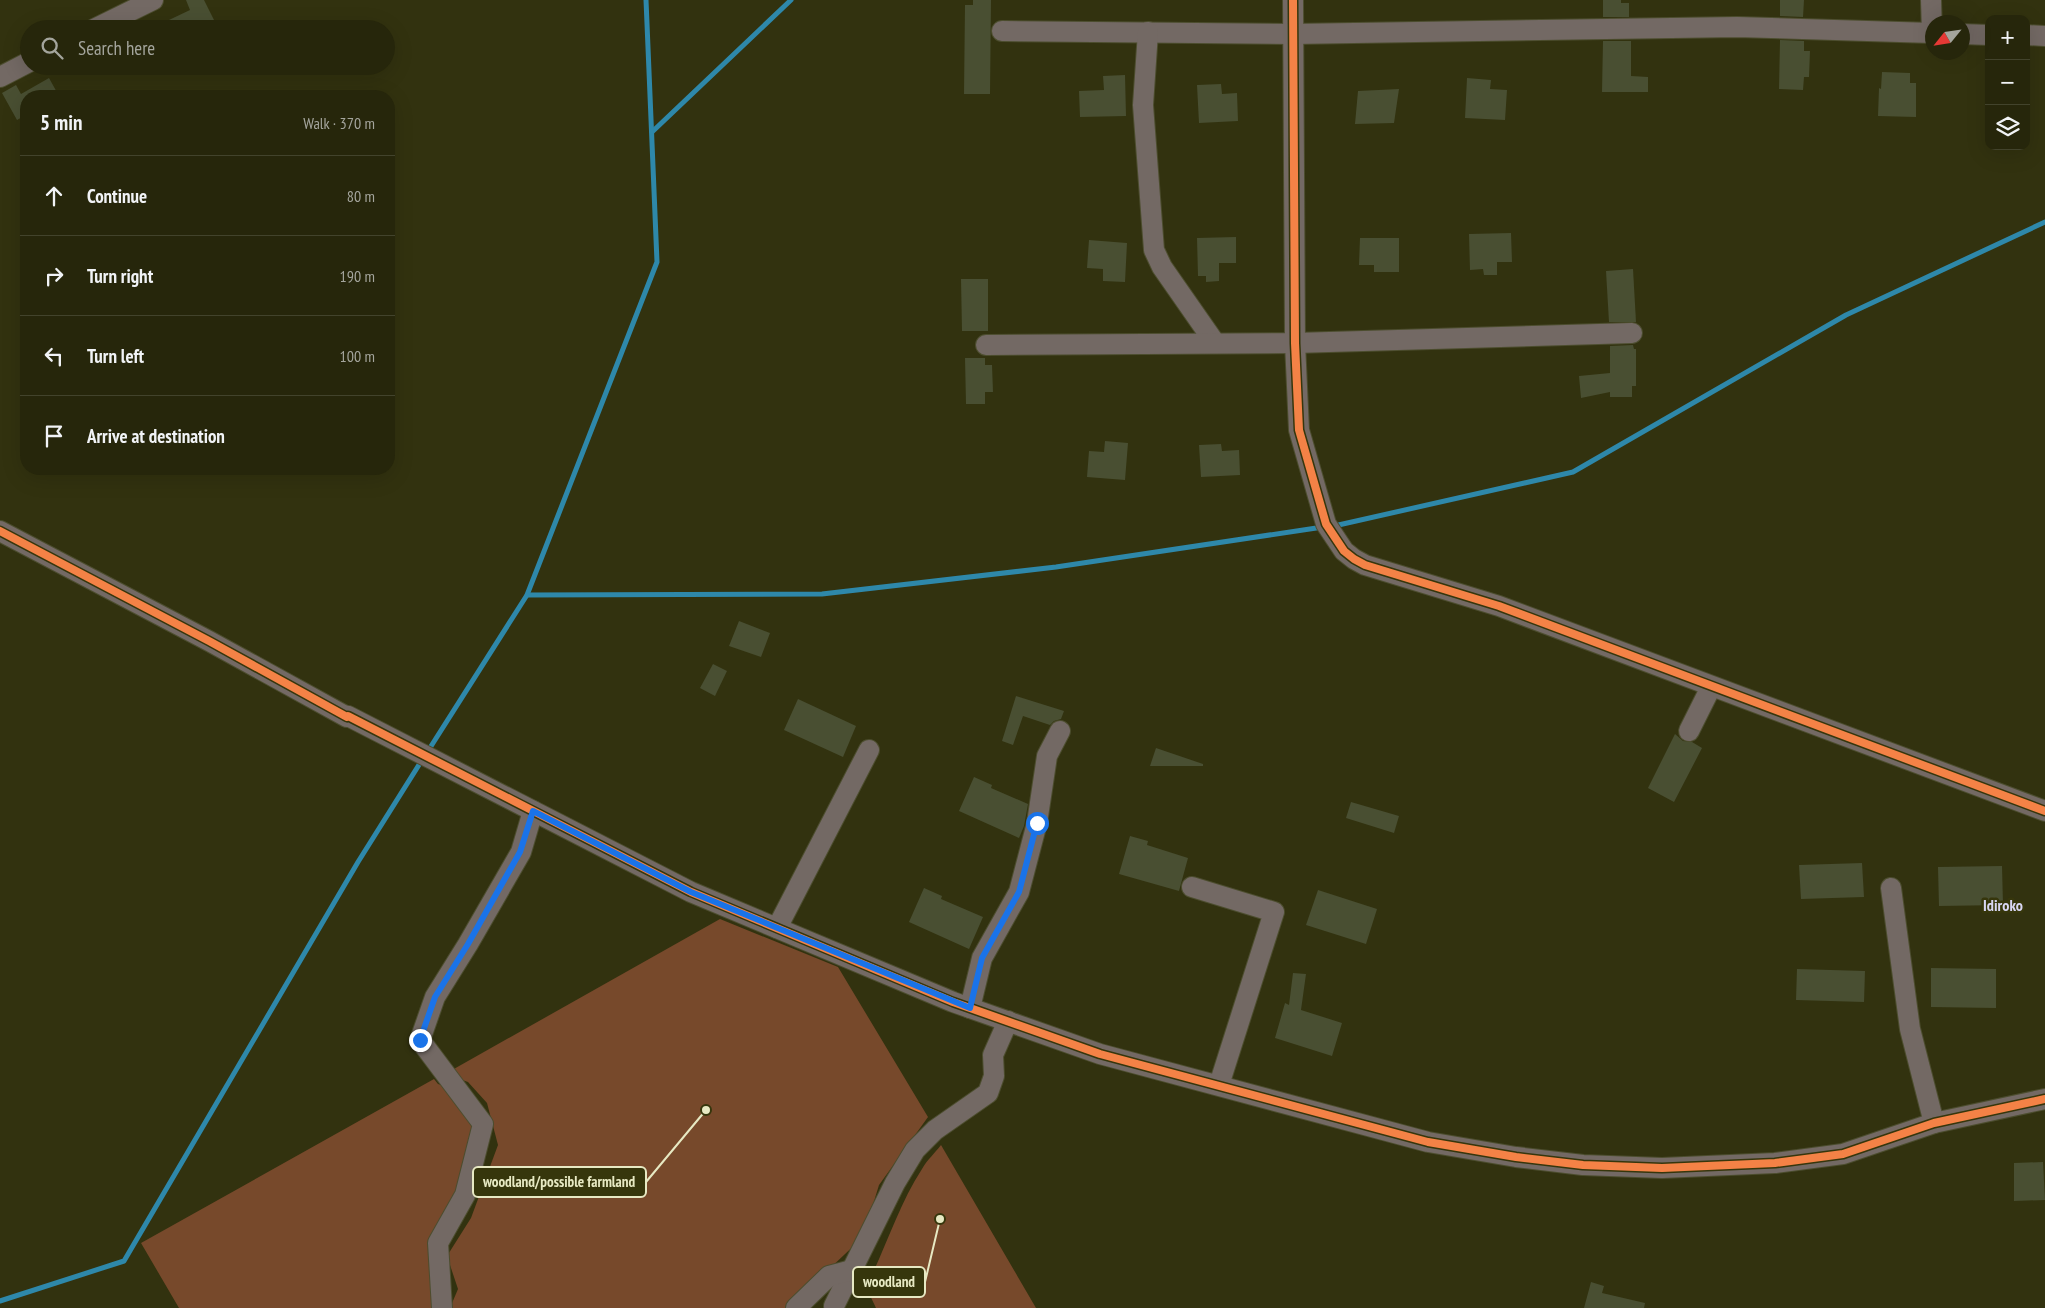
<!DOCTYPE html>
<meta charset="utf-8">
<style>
:root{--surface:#26260b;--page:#2e2e14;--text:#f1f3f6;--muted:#a4a59d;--line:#42432c}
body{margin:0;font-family:"PT Sans Narrow",sans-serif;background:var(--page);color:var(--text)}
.controls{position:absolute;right:15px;top:15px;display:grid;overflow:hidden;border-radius:10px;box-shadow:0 5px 20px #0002}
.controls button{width:45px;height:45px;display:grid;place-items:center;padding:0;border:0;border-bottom:1px solid var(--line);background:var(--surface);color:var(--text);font:25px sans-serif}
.compass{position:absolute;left:1925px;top:15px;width:45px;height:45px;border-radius:50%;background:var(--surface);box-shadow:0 5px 20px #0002;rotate:240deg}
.stop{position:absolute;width:15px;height:15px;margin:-11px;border:4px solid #1a73e8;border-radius:50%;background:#fff}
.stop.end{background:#1a73e8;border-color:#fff;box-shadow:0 1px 5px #0008}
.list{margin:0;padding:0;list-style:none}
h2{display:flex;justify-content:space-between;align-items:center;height:65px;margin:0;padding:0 20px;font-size:21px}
h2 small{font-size:16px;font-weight:400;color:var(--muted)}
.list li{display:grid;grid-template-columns:32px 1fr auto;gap:15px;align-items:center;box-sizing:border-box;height:80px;padding:0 20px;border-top:1px solid var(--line)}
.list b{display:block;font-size:19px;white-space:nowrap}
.list em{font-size:16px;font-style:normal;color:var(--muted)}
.icon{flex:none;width:28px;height:28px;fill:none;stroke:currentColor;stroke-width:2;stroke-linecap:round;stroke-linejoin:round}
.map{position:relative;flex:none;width:2045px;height:1308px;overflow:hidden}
.search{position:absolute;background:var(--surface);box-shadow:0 5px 20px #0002;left:20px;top:20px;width:375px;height:55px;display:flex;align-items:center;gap:12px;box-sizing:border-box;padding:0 18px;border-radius:28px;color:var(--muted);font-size:19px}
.panel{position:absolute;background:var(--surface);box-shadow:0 5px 20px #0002;left:20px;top:90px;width:375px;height:385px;border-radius:20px}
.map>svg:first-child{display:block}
.green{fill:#77492b}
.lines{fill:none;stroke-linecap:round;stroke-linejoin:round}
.stream{stroke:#2e88aa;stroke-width:5}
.building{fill:#494f32}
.street-casing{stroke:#4c4d2e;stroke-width:22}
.street{stroke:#736964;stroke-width:20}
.cycleway-casing{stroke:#36360c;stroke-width:11}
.cycleway{stroke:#f48246;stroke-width:8}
.route{stroke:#1a73e8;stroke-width:6}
.labels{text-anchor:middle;stroke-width:5;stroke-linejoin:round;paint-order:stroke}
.quarter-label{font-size:16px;font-weight:bold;fill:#d8d6f3;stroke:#36360c}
.leader{fill:none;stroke:#e7e9c3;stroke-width:2}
.callout-dot{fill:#e7e9c3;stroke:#36360c;stroke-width:2}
.callout{fill:#36360c;stroke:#e7e9c3;stroke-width:2}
.callout-label{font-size:15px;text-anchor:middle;font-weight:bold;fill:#e7e9c3}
</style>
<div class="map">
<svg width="2045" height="1308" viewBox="0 0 2045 1308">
<rect width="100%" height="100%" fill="#32320f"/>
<!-- green -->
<g class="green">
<path d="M720 919 838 967 928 1117 879 1185 863 1237 788 1308H450L458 1289 447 1256 471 1218 498 1145 487 1103 468 1082 445 1074Z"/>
<path d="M434 1079 438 1084 463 1092 485 1133 434 1263 437 1308H179L141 1243Z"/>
<path d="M941 1145 1036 1308H876L866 1287C886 1248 898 1206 922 1169 927 1160 935 1153 941 1145Z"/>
</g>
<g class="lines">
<!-- stream -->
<g class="stream">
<path d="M652 132 791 0"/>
<path d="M1334 526 1573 472 1846 315 2045 222"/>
<path d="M527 595 822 594 1056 567 1323 527"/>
<path d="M428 751 527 595 657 262 646 0"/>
<path d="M0 1301 124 1261 358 862 422 760"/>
</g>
</g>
<!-- building -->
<g class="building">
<path d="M186 0H204L215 22 201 29H150L190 10Z"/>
<path d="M973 0H991L990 94H964L965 5H973Z"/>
<path d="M1603 0H1621V3H1629V17H1603Z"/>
<path d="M1780 0H1804L1803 17 1780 16Z"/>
<path d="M1780 40 1804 41V51H1810L1809 77H1804L1803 90 1779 89Z"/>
<path d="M1603 41H1631V76L1648 77V92H1602Z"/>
<path d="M1882 72 1910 73V83H1916V117L1878 116 1879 88 1881 89Z"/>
<path d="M1125 75 1126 116 1080 117 1079 91 1104 90 1103 76Z"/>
<path d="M49 78 59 96H26V115L17 120 2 93 16 85 21 94Z"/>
<path d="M1467 78 1491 80 1490 89 1507 90 1505 120 1465 118Z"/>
<path d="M1221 84 1222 94 1237 93 1238 121 1199 123 1197 85Z"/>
<path d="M1399 89 1394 123 1355 124 1358 91Z"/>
<path d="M1511 233 1512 262H1497V275H1484L1483 269 1470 270 1469 234Z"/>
<path d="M1236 237V263H1219V281L1206 282V276H1198L1197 238Z"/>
<path d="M1360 238H1399V272H1374V265H1359Z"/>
<path d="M1089 240 1127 243 1125 282 1103 281V269L1087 268Z"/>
<path d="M1633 269 1636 322H1609L1606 271Z"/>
<path d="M961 279H988V331H962Z"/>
<path d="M1633 345 1634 349H1636V386H1632V397H1610V392L1581 398 1579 376 1610 373V346Z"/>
<path d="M965 358H985V365H992L993 392H985V404H966Z"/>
<path d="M1105 441 1128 443 1125 480 1087 477 1089 451 1104 452Z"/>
<path d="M1221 444 1222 451 1239 450 1240 475 1201 477 1199 445Z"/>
<path d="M739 621 770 633 761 657 729 646Z"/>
<path d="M713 664 727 671 715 696 700 688Z"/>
<path d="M1016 696 1064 711 1061 719 1054 721 1050 725 1023 716 1013 745 1002 741Z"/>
<path d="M798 699 856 726 843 757 784 730Z"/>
<path d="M1675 734 1683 741 1692 742 1702 748 1674 802 1648 788Z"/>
<path d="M1156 748 1203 764V766H1150Z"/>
<path d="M974 777 992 785 991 788 1028 804 1024 826 1019 838 959 811Z"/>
<path d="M1351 802 1399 816 1394 833 1346 818Z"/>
<path d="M1130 836 1148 841 1147 845 1188 858 1179 891 1119 874Z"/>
<path d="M1862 863 1864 897 1801 899 1799 865Z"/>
<path d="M2002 866 2003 905 1939 906 1938 867Z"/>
<path d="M924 888 942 896 941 899 983 917 969 949 909 922Z"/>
<path d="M1318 890 1377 909 1366 944 1306 925Z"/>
<path d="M1931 968 1996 969V1008L1931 1007Z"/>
<path d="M1797 969 1865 971 1864 1002 1796 1000Z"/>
<path d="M1293 973 1306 974 1301 1010 1342 1023 1332 1056 1275 1038 1285 1003 1289 1005Z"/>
<path d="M2043 1162 2045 1200 2014 1201V1163Z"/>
<path d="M1591 1282 1604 1286 1602 1293 1645 1303 1644 1308H1584Z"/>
</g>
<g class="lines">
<!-- street casing -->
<g class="street-casing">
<g id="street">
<path d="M1293 0 1295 343 1299 430 1326 524 1344 551 1354 559 1365 565 1499 606 2045 811"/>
<path d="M1931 0 1932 33"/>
<path d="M94 29 153 0"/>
<path d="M1002 31 1292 34 1737 27 1932 33"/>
<path d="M1148 32 1143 105 1154 250 1162 267 1215 343"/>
<path d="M1962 34 1989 35"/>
<path d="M2026 35 2045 36"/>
<path d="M0 77 29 62"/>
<path d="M986 345 1295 343 1632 333"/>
<path d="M0 531 209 641 347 717 348 716 691 892 953 1002 1100 1054 1428 1142 1516 1157 1583 1165 1662 1168 1775 1163 1843 1154 1934 1123 2045 1099"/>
<path d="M1689 731 1711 687"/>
<path d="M1192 887 1274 912 1219 1085"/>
<path d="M1891 888 1910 1029 1934 1123"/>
<path d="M777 928 869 750"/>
<path d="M970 1008 982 958 1019 892 1037 823 1047 756 1060 731"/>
<path d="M834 1306 895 1183 915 1150 935 1130 988 1093 994 1076 993 1055 1008 1021"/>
<path d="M442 1308 438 1243 465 1195 483 1124 420 1040 435 997 468 944 521 852 533 811"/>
<path d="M796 1308 829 1276 852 1270"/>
</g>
</g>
<!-- street -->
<use href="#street" class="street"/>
<!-- cycleway casing -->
<g class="cycleway-casing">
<g id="cycleway">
<path d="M1293 0 1295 343 1299 430 1326 524 1344 551 1354 559 1365 565 1499 606 2045 811"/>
<path d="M0 531 209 641 347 717 348 716 691 892 953 1002 1100 1054 1428 1142 1516 1157 1583 1165 1662 1168 1775 1163 1843 1154 1934 1123 2045 1099"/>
</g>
</g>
<!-- cycleway -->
<use href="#cycleway" class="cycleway"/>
</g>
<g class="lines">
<!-- route -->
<path class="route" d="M420 1040 435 997 468 944 520 852 533 811 691 892 970 1008 982 958 1019 892 1037 823"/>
</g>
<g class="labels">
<!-- quarter labels -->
<g class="quarter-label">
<text x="2003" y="911">Idiroko</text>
</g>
</g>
<!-- callouts -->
<path class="leader" d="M706 1110L646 1182M940 1219L925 1282"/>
<g class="callout-dot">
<circle cx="706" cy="1110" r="5"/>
<circle cx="940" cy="1219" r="5"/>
</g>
<g class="callout">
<rect x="473" y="1167" width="173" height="30" rx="5"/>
<rect x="853" y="1267" width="72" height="30" rx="5"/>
</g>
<g class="callout-label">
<text x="559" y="1187">woodland/possible farmland</text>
<text x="889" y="1287">woodland</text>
</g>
</svg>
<div class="controls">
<button>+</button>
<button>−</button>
<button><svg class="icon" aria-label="layers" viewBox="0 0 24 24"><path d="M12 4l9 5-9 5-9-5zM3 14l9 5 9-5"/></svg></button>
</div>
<svg class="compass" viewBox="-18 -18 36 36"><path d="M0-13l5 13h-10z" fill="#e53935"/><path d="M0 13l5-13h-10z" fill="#a4a59d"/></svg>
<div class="stop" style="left:1037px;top:823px"></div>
<div class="stop end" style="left:420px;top:1040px"></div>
<div class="search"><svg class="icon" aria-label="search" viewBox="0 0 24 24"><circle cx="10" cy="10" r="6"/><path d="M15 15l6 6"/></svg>Search here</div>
<section class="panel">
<h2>5 min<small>Walk · 370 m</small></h2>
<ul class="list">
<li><svg class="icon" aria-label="ahead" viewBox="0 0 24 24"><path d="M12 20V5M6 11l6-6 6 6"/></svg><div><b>Continue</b></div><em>80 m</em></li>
<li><svg class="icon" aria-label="right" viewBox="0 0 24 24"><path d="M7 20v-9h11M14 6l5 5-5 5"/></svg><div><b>Turn right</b></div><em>190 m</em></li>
<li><svg class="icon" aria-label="left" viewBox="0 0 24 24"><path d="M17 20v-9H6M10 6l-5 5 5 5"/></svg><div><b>Turn left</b></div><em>100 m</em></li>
<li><svg class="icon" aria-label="arrive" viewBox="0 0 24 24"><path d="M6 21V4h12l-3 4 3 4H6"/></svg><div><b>Arrive at destination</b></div></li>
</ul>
</section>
</div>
